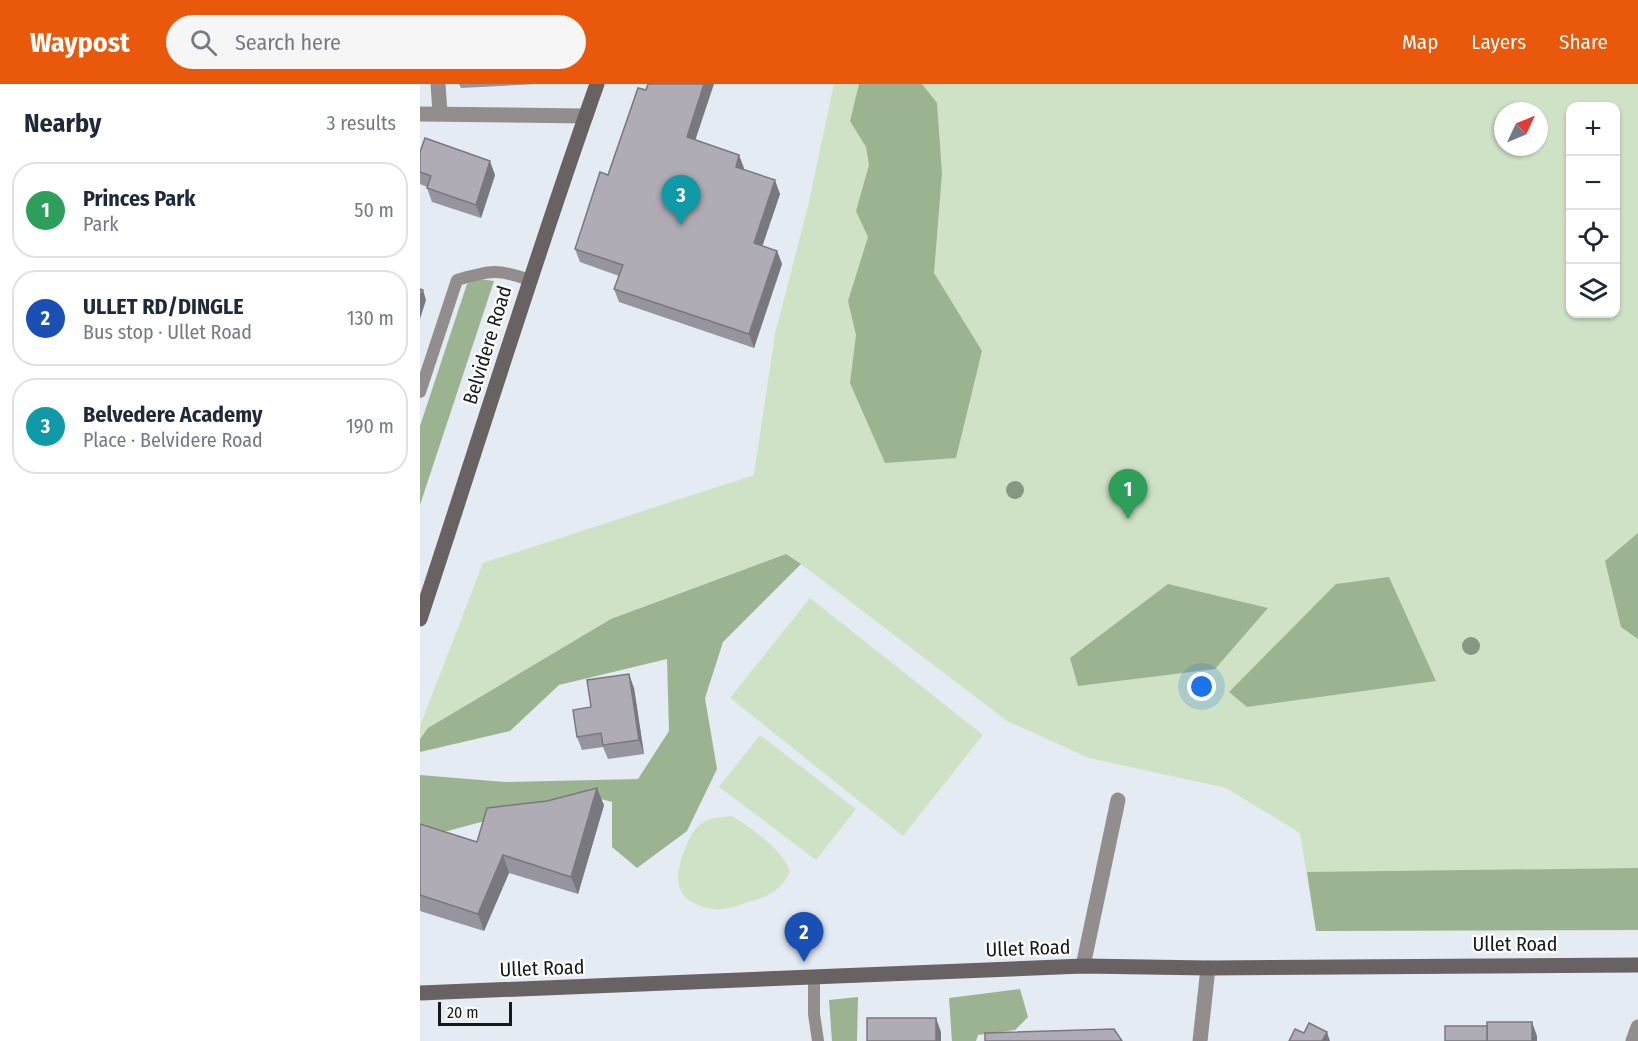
<!DOCTYPE html>
<meta charset="utf-8">
<style>
:root{--surface:#fff;--page:#f6f6f7;--text:#1f2937;--muted:#747a83;--line:#e0e1e3;--accent:#ea580c}
body{margin:0;font-family:"Fira Sans Condensed",sans-serif;background:var(--page);color:var(--text)}
.controls{position:absolute;right:18px;top:18px;display:grid;overflow:hidden;border-radius:12px;box-shadow:0 2px 4px #0004}
.controls button{width:54px;height:54px;display:grid;place-items:center;padding:0;border:0;border-bottom:2px solid var(--line);background:var(--surface);color:var(--text);font:30px sans-serif}
.compass{position:absolute;left:1074px;top:18px;width:54px;height:54px;border-radius:50%;background:var(--surface);box-shadow:0 2px 4px #0004;rotate:46deg}
.scale{position:absolute;left:18px;bottom:15px;width:74px;box-sizing:border-box;padding-left:6px;border:3px solid #16191c;border-top:0;font-size:16px;line-height:21px;white-space:nowrap;color:#16191c;-webkit-text-stroke:4px #fff;paint-order:stroke}
.you{position:absolute;left:782px;top:603px;width:21px;height:21px;margin:-15px;border:4px solid #fff;border-radius:50%;background:#1a73e8;box-shadow:0 0 0 9px #1a73e833}
.badge{display:grid;place-items:center;width:39px;height:39px;border-radius:50%;background:var(--accent);color:#fff;font-size:20px;font-weight:700}
.pin{position:absolute;translate:-50% -50px;filter:drop-shadow(0 2px 3px #0008)}
.pin::after{content:'';position:absolute;top:32px;width:21px;height:18px;background:inherit;clip-path:polygon(0 0,100% 0,50% 100%)}
.list{margin:0;padding:0;list-style:none}
h2{display:flex;justify-content:space-between;align-items:center;height:78px;margin:0;padding:0 24px;font-size:26px}
h2 small{font-size:20px;font-weight:400;color:var(--muted)}
.list li{display:grid;grid-template-columns:39px 1fr auto;gap:18px;align-items:center;box-sizing:border-box;height:96px;margin:0 12px 12px;padding:0 12px;border:2px solid var(--line);border-radius:24px}
.list b{display:block;font-size:22px;white-space:nowrap}
.list p{margin:0;font-size:20px;white-space:nowrap;color:var(--muted)}
.list em{font-size:20px;font-style:normal;color:var(--muted)}
.icon{flex:none;width:33px;height:33px;fill:none;stroke:currentColor;stroke-width:2;stroke-linecap:round;stroke-linejoin:round}
.map{position:relative;flex:none;width:1218px;height:957px;overflow:hidden}
header{display:flex;align-items:center;gap:36px;box-sizing:border-box;height:84px;padding:0 30px;background:var(--accent);color:#fff}
header strong{font-size:28px}
nav{display:flex;gap:33px;margin-inline-start:auto;font-size:21px}
.search{width:420px;height:54px;background:var(--page);display:flex;align-items:center;gap:15px;box-sizing:border-box;padding:0 21px;border-radius:33px;color:var(--muted);font-size:22px}
main{display:flex}
aside{flex:1;background:var(--surface)}
.map>svg:first-child{display:block}
.green{fill:#cfe2c6;fill-rule:evenodd}
.forest{fill:#9cb392}
.lines{fill:none;stroke-linecap:round;stroke-linejoin:round}
.service{stroke:#938e8e;stroke-width:12}
.minor{stroke:#938e8e;stroke-width:15}
.secondary{stroke:#696263;stroke-width:15}
.tree{fill:#859982}
.wall{fill:#96949c}
.shaded-wall{fill:#7a787f}
.building{fill:#afacb5;stroke:#7a787f;stroke-width:1.5}
.labels{text-anchor:middle;stroke-width:4.5;stroke-linejoin:round;paint-order:stroke}
.street-label{font-size:20px;fill:#16191c;stroke:#fff}
</style>
<header>
<strong>Waypost</strong>
<div class="search"><svg class="icon" aria-label="search" viewBox="0 0 24 24"><circle cx="10" cy="10" r="6"/><path d="M15 15l6 6"/></svg>Search here</div>
<nav><a>Map</a><a>Layers</a><a>Share</a></nav>
</header>
<main>
<aside>
<h2>Nearby<small>3 results</small></h2>
<ul class="list">
<li><span class="badge" style="background:#2e9e5b">1</span><div><b>Princes Park</b><p>Park</p></div><em>50 m</em></li>
<li><span class="badge" style="background:#1a4fb4">2</span><div><b>ULLET RD/DINGLE</b><p>Bus stop · Ullet Road</p></div><em>130 m</em></li>
<li><span class="badge" style="background:#0f9aa8">3</span><div><b>Belvedere Academy</b><p>Place · Belvidere Road</p></div><em>190 m</em></li>
</ul>
</aside>
<div class="map">
<svg width="1218" height="957" viewBox="0 0 1218 957">
<rect width="100%" height="100%" fill="#e4ebf3"/>
<!-- green -->
<g class="green">
<path d="M414 0H1218V846L896 847 880 749 806 704 669 674 587 637 381 480 236 533 0 665V642L63 479 334 391 355 250 388 122ZM1150 22H1196V230H1150ZM1083 27H1119V63H1083Z"/>
<path d="M390 514 563 651 483 752 310 614Z"/>
<path d="M340 651 436 725 396 776 299 703Z"/>
<path d="M312 732C331 744 362 765 370 787 361 807 349 812 328 818 319 821 309 825 301 825 292 826 282 823 274 819 252 808 257 787 264 767 269 755 273 744 284 738 292 733 303 733 312 732Z"/>
</g>
<!-- forest -->
<g class="forest">
<path d="M439 0H502L517 19 522 89 514 189 562 267 536 374 465 379 430 299 436 251 428 217 448 153 436 127 449 81 446 63 430 37Z"/>
<path d="M59 195 74 197 0 421V342L47 200Z"/>
<path d="M1218 449V555L1201 543 1185 477Z"/>
<path d="M366 470 381 480 303 558 285 614 297 685 267 747 217 784 192 763V718L181 715 65 737 9 752 0 757V691L85 698 218 695 249 647 247 575 139 601 90 647 0 668V655L8 644 191 535Z"/>
<path d="M969 493 1016 597 827 623 809 608 916 500Z"/>
<path d="M748 500 848 524 795 585 658 602 650 574Z"/>
<path d="M1218 784V846L896 847 887 788Z"/>
<path d="M600 905 608 933 595 946 558 951 556 957H532L529 914Z"/>
<path d="M438 913 437 957H412L409 916Z"/>
</g>
<g class="lines">
<!-- service -->
<g class="service">
<path d="M0 308 37 196C69 187 77 184 109 196"/>
<path d="M394 894V930L398 957"/>
</g>
<!-- minor -->
<g class="minor">
<path d="M18 0 20 29"/>
<path d="M0 30 166 32"/>
<path d="M663 882 698 716"/>
<path d="M780 957 788 884"/>
<path d="M1213 957 1218 943"/>
</g>
<!-- secondary -->
<g class="secondary">
<path d="M0 535C59 357 114 177 177 0"/>
<path d="M0 909 663 882 788 884 1218 881"/>
</g>
</g>
<!-- trees -->
<g class="tree">
<circle cx="595" cy="406" r="9"/>
<circle cx="1051" cy="562" r="9"/>
</g>
<!-- wall -->
<g class="wall">
<path d="M39 0H116L41 4Z"/>
<path d="M226 6 275 56 319 71 324 86 360 110 342 162 357 167 362 180 334 264 199 218 194 205 199 192 160 178 155 165Z"/>
<path d="M0 68 75 91 61 134 12 118 7 104V103L0 100Z"/>
<path d="M214 604 224 670 188 675 183 663 162 666 157 653 171 623Z"/>
<path d="M184 721 158 810 89 789 64 847 0 827V740L57 758Z"/>
</g>
<!-- shaded-wall -->
<g class="shaded-wall">
<path d="M284 0H294L272 66 267 53Z"/>
<path d="M319 71 324 84 320 96 316 83Z"/>
<path d="M70 77 75 91 61 134 56 121Z"/>
<path d="M355 96 360 110 339 172 334 159Z"/>
<path d="M357 167 362 180 334 264 329 250Z"/>
<path d="M3 206 6 216 0 235V215Z"/>
<path d="M209 590 214 604 224 670 219 656Z"/>
<path d="M177 704 184 721 158 810 151 793Z"/>
<path d="M83 771 89 789 64 847 58 830Z"/>
<path d="M516 934 521 948V957H516Z"/>
<path d="M1112 938 1117 952V957H1112Z"/>
<path d="M907 948 910 957H902Z"/>
</g>
<!-- building -->
<g class="building">
<path d="M228 0H284L267 53 319 71 316 83 355 96 334 159 357 167 329 250 194 205 203 181 155 165 180 88 188 91 218 4 226 6Z"/>
<path d="M5 54 70 77 56 121 7 104 11 92 0 88V68Z"/>
<path d="M0 205 3 206 0 215Z"/>
<path d="M209 590 219 656 183 661 181 649 157 653 153 626 171 623 167 596Z"/>
<path d="M177 704 151 793 83 771 58 830 0 811V740L57 758 67 724 127 717Z"/>
<rect x="447" y="934" width="69" height="23"/>
<rect x="1067" y="938" width="45" height="19"/>
<path d="M889 939 907 948 902 957H869L875 945 884 949Z"/>
<rect x="1025" y="942" width="42" height="15"/>
<path d="M694 945 702 957H565V949Z"/>
</g>
<g class="labels">
<!-- street labels -->
<g class="street-label">
<text transform="translate(67 261) rotate(-73)" y="7">Belvidere Road</text>
<text x="1095" y="867">Ullet Road</text>
<text transform="translate(608 864) rotate(-2)" y="7">Ullet Road</text>
<text transform="translate(122 884) rotate(-2)" y="7">Ullet Road</text>
</g>
</g>
</svg>
<div class="controls">
<button>+</button>
<button>−</button>
<button><svg class="icon" aria-label="locate" viewBox="0 0 24 24"><circle cx="12" cy="12" r="6"/><path d="M12 2v4M12 18v4M2 12h4M18 12h4"/></svg></button>
<button><svg class="icon" aria-label="layers" viewBox="0 0 24 24"><path d="M12 4l9 5-9 5-9-5zM3 14l9 5 9-5"/></svg></button>
</div>
<svg class="compass" viewBox="-18 -18 36 36"><path d="M0-13l5 13h-10z" fill="#e53935"/><path d="M0 13l5-13h-10z" fill="#747a83"/></svg>
<div class="scale">20 m</div>
<div class="you"></div>
<div class="pin badge" style="left:708px;top:435px;background:#2e9e5b">1</div>
<div class="pin badge" style="left:384px;top:878px;background:#1a4fb4">2</div>
<div class="pin badge" style="left:261px;top:141px;background:#0f9aa8">3</div>
</div>
</main>
